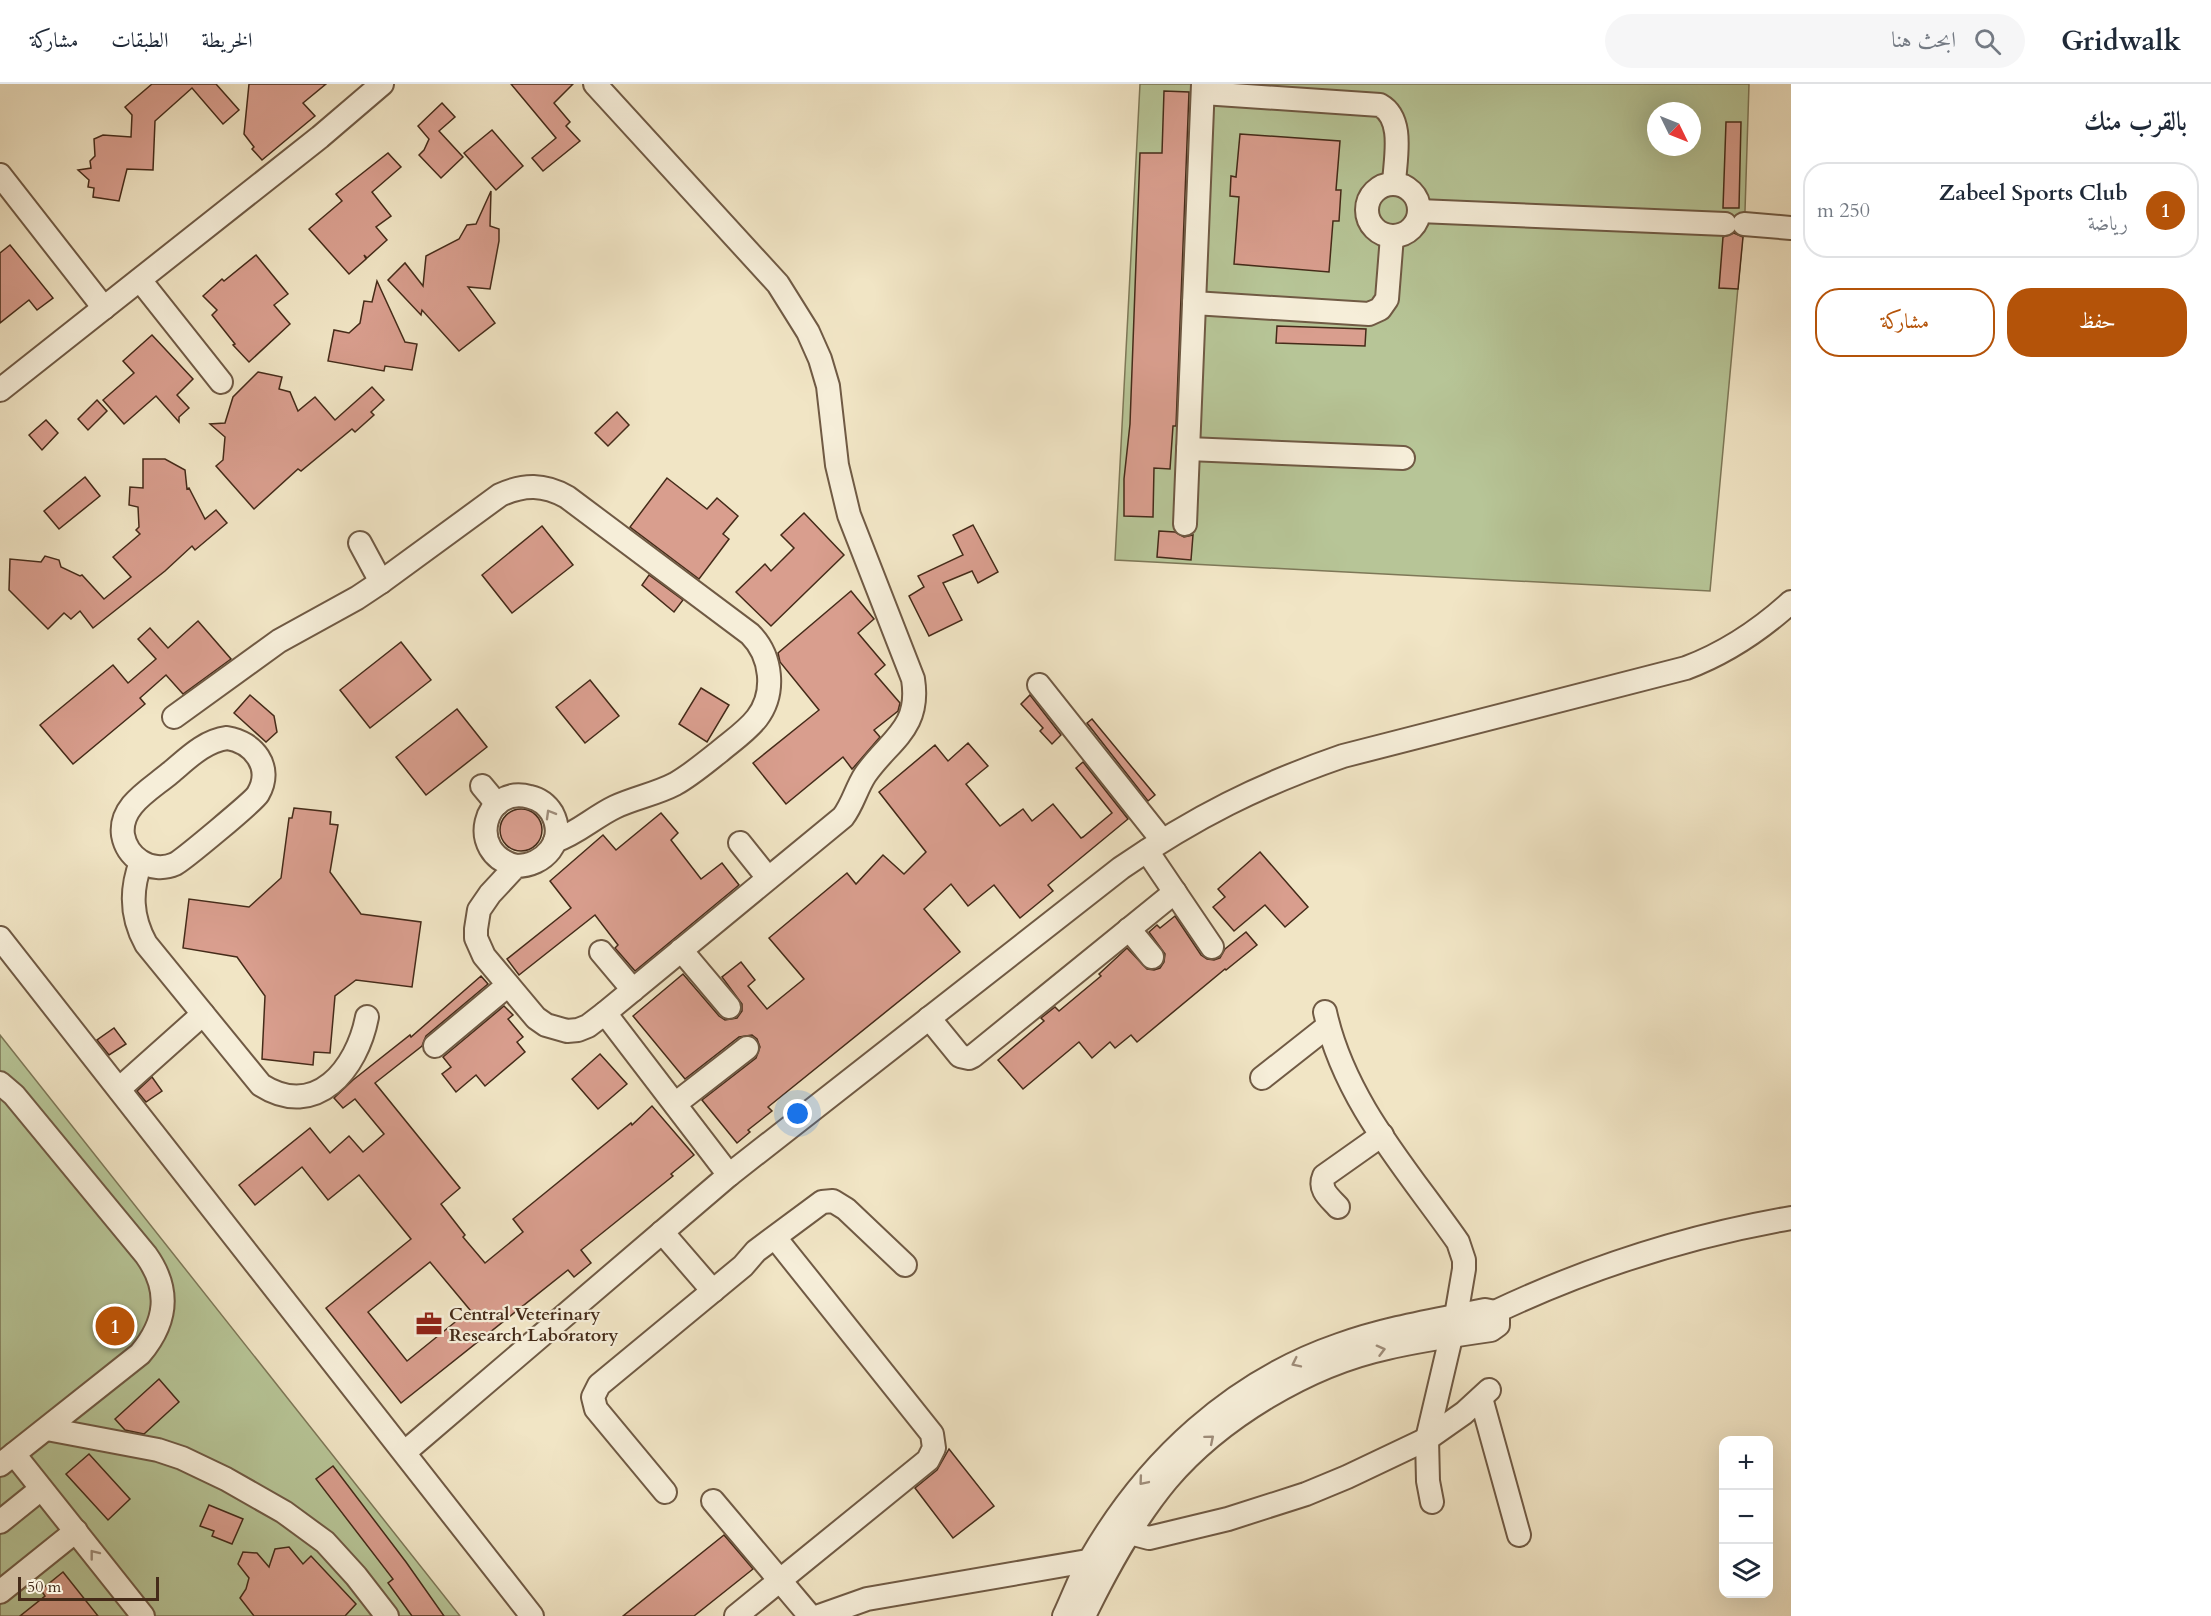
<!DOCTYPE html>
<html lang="ar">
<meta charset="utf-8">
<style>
:root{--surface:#fff;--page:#f6f6f7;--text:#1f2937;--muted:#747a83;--line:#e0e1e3;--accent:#b45309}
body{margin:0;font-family:Cardo,Amiri,serif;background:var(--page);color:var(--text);direction:rtl}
.controls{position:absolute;right:18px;bottom:18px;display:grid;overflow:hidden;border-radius:12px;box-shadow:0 6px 24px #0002}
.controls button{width:54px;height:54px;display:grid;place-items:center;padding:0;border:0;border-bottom:2px solid var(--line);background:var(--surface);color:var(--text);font:30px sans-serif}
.compass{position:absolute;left:1647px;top:18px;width:54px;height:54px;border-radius:50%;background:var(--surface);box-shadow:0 6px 24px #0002;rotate:133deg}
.scale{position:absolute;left:18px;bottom:15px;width:141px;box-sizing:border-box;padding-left:6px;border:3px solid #452b19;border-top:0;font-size:16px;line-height:21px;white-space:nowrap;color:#452b19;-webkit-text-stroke:4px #f6eed9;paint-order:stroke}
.you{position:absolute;left:798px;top:1030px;width:21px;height:21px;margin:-15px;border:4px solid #fff;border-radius:50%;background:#1a73e8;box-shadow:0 0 0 9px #1a73e833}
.badge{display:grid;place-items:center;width:39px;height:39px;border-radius:50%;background:var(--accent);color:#fff;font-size:20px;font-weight:700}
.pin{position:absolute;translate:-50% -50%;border:3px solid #fff;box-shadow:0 2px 6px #0006}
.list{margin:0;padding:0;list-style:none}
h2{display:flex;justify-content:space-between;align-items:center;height:78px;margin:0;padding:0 24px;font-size:26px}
h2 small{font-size:20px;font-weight:400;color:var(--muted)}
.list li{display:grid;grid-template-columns:39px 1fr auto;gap:18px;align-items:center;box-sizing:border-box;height:96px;margin:0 12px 12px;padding:0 12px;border:2px solid var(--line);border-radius:24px}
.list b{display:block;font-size:22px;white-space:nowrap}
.list p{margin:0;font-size:20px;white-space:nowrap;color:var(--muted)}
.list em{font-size:20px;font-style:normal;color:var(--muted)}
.actions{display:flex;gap:12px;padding:18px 24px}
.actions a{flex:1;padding:14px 0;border:2px solid var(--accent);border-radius:24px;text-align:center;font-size:21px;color:var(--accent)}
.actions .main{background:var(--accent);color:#fff}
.icon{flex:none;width:33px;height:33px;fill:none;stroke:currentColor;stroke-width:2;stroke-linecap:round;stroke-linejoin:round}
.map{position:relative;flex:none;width:1791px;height:1532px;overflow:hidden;direction:ltr}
header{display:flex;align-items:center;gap:36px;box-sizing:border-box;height:84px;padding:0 30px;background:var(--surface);border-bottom:2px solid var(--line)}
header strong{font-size:28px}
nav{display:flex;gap:33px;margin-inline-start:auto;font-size:21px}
.search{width:420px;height:54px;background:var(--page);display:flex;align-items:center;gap:15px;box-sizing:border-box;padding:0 21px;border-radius:33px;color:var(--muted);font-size:22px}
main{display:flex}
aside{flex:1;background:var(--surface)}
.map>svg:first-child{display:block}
.green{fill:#b7c597;stroke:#7e7858;stroke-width:1.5;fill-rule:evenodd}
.building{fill:#d99e8e;stroke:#452b19;stroke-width:1.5;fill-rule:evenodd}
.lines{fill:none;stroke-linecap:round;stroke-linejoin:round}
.minor-casing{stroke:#705a44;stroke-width:26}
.minor{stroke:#f6eed9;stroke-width:22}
.oneway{stroke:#9e8c79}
.labels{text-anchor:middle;stroke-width:4.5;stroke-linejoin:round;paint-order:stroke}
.poi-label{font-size:18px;font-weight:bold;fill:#452b19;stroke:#f6eed9;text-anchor:start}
</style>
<header>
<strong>Gridwalk</strong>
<div class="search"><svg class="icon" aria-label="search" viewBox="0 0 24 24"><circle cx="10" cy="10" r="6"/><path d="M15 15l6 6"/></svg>ابحث هنا</div>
<nav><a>الخريطة</a><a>الطبقات</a><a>مشاركة</a></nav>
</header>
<main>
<aside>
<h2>بالقرب منك<small></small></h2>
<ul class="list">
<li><span class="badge">1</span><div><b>Zabeel Sports Club</b><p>رياضة</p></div><em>250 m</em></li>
</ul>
<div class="actions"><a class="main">حفظ</a><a>مشاركة</a></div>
</aside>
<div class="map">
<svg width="1791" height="1532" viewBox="0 0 1791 1532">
<rect width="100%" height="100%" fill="#f1e5c5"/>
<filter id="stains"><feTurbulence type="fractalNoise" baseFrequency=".00333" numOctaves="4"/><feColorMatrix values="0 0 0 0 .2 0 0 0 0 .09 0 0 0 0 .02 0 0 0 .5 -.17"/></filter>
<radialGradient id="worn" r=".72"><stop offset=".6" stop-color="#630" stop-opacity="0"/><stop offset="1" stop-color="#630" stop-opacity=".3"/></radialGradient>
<!-- green -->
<g class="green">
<path d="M1140 0H1749L1745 127 1710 507 1115 476ZM1656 27H1692V63H1656Z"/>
<path d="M0 951 460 1532H0Z"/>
</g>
<!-- building -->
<g class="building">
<path d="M152 0H216L239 26 223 40 192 4 155 37 153 86 127 85 119 117 93 113 94 104 88 103 89 96 78 86 91 84 90 77 95 72 94 55 103 51 131 53 132 31 125 23Z"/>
<path d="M249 0H326L303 19 315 32 262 76 252 65 254 63 244 50Z"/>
<path d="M511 0H573L554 19 570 38 566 42 580 57 543 87 532 74 556 54Z"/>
<path d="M1164 7 1189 8 1176 342H1173L1170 385 1154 384 1153 433 1124 432V395L1130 340 1140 69H1162Z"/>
<path d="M442 19 455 33 439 47 463 73 441 94 419 71 424 66 429 55 418 42Z"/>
<path d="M1726 38H1741L1739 124H1723Z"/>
<path d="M492 46 523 82 496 106 464 69Z"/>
<path d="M1240 50 1340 57 1336 106H1341L1339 137H1333L1329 188 1234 180 1239 113 1230 112 1231 92 1236 93Z"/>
<path d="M388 69 401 83 372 108 391 132 376 143 387 156 367 174 364 171 366 175 349 190 309 145 342 117 336 110Z"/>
<path d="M491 107 490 142 499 145V157L490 205 468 203 495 239 459 267 422 226 421 231 388 196 405 179 423 202 426 172 459 155 467 141 476 140Z"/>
<path d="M1734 149 1743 153 1738 205 1719 204 1723 153Z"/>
<path d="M10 161 53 214 37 226 29 216 0 239V169Z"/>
<path d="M256 171 288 210 274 221 290 240 249 278 233 261 235 260 212 231 217 226 203 212 222 195 224 197Z"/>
<path d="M377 197 405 258 417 260 412 286 385 282 384 287 328 277 334 246 349 249 360 239 364 217 372 218Z"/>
<path d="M1277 242 1366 245 1365 262 1276 259Z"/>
<path d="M152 251 193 295 177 311 189 324 179 333V338L156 312 124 340 103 316 134 289 123 277Z"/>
<path d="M258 288 282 293 279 305 290 308 298 327 315 313 335 336 372 303 384 316 371 328 374 331 355 348 352 345 301 387 298 385 254 425 216 382 223 376 225 353 210 340 225 339 233 313Z"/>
<path d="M97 316 107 327 88 346 78 335Z"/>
<path d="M617 328 629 341 608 362 595 349Z"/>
<path d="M46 336 58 349 42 366 29 351Z"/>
<path d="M143 375H165L185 386 187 405 189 404 205 435 216 426 227 439 195 466 192 462 165 487 93 544 80 527 71 535 64 529 48 545 9 506 10 475 41 478 45 472 59 476 61 483 80 492 82 491 104 515 131 493 113 473 140 450 136 446 139 443 138 423 129 421 130 403 143 404Z"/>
<path d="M85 393 100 412 59 445 44 427Z"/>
<path d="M667 394 707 425 717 414 738 432 723 450 729 455 699 495 630 443Z"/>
<path d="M804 429 844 471 771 542 736 508 765 480 771 487 794 464 781 451Z"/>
<path d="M973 441 998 488 978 499 972 487 943 499 962 536 929 552 909 512 924 503 918 492 963 471 953 451Z"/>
<path d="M542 442 573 481 512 529 482 491Z"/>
<path d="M1159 447 1175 448 1184 453 1193 451 1191 476 1157 473Z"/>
<path d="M649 491 683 516 674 528 642 501Z"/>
<path d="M851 507 874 535 858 549 885 581 875 590 900 619 898 627 874 646 880 653 854 683 852 685 843 673 786 720 753 679 819 626 780 578 778 569Z"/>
<path d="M198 537 231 575 183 610 166 591 140 614 145 620 73 680 40 641 113 581 128 599 156 575 138 555 150 544 168 564Z"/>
<path d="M401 558 431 596 370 644 340 606Z"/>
<path d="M590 596 619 632 585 659 556 623Z"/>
<path d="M701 604 729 621 707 658 679 640Z"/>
<path d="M250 611 274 632 277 648 266 658 234 629Z"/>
<path d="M1030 611 1061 651 1052 660 1040 647 1043 644 1021 620Z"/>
<path d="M457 625 487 663 426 711 396 673Z"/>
<path d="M1092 635 1155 711 1148 717 1087 639Z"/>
<path d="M968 659 988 682 966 700 1000 742 1023 725 1032 737 1053 720 1081 754 1083 753 1112 729 1076 684 1083 678 1128 735 1048 801 1053 807 1020 834 994 801 968 822 951 800 924 825 960 868 768 1023 772 1027 748 1046 750 1048 737 1059 702 1016 756 974 760 963 757 955 752 951 739 953 685 995 633 932 683 890 719 932 725 936 737 934 742 927V920L722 893 741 878 755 896 748 902 767 925 804 895 769 854 847 789 856 800 883 771 904 790 926 768 879 708 935 661 948 677Z"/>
<path d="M294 724 331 728 330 740 338 741 330 788 361 830 421 838 412 903 356 896 335 912 330 969 314 968 313 981 262 975 265 912 237 873 183 864 189 815 249 823 281 794 289 734H292Z"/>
<circle cx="521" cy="746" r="21"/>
<path d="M661 729 678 749 671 756 701 795 722 779 739 801 635 887 615 864 618 861 595 831 519 891 507 875 571 824 550 797 603 751 616 766Z"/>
<path d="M1260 768 1308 823 1285 843 1265 821 1234 847 1213 823 1225 813 1218 805Z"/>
<path d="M1175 832 1201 871 1207 875 1214 876 1220 874 1225 865 1246 848 1257 861 1226 886 1225 885 1137 958 1131 951 1115 964 1110 958 1092 974 1079 958 1023 1005 998 976 1044 937 1041 934 1055 923 1059 927 1101 892 1099 890 1127 864 1147 885 1154 886 1160 884 1164 878 1165 870 1149 848 1157 841 1160 844Z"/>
<path d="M481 892 488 900 426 952 422 962 375 999 460 1104 441 1120 465 1151 463 1153 485 1179 523 1148 513 1135 631 1039 632 1041 652 1022 694 1071 671 1090 673 1092 581 1166 591 1179 574 1193 568 1186 401 1319 326 1224 411 1155 359 1091 328 1116 302 1083 255 1121 239 1101 310 1044 330 1069 349 1052 363 1068 384 1050 355 1015 343 1024 334 1014 353 996 410 951 411 953ZM430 1178 470 1226 407 1277 368 1228Z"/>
<path d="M504 922 513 931 508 935 523 953 517 958 525 968 485 1002 476 991 456 1008 442 990 451 983 443 973Z"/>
<path d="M114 944 126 960 109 971 97 956Z"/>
<path d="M600 970 627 1000 598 1025 572 995Z"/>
<path d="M152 993 162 1007 146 1018 137 1007Z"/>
<path d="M159 1295 179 1318 144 1350 125 1346 115 1335Z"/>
<path d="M949 1365 994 1422 953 1454 915 1404 937 1386Z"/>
<path d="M89 1370 130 1415 108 1436 66 1390Z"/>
<path d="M333 1382 406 1478 444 1532H412L388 1499 393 1495 316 1395Z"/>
<path d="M209 1421 243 1435 232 1460 212 1452 214 1447 200 1442Z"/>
<path d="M724 1451 753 1485 694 1532H623Z"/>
<path d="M289 1463 303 1480 311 1472 356 1520 345 1532H254L240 1514 246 1505 249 1494 238 1480 243 1468 257 1469 269 1483 275 1465Z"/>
<path d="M63 1488 98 1532H20L45 1512 41 1506Z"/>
</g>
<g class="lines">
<!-- minor casing -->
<g class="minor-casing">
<g id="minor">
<path d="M1203 9 1380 21C1405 35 1395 75 1394 100"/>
<path d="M0 91 104 224"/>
<circle cx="1393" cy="126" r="26"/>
<path d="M1419 127 1725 140"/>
<path d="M1744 140 1791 144"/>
<path d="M140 196 221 298"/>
<path d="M1194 219 1369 230 1380 225 1387 215 1392 152"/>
<path d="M0 306 320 53 382 0"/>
<path d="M1188 365 1403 374"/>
<path d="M1185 440 1203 0"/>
<path d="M360 459 381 498"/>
<path d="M1039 601 1162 756"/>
<path d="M174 633 279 557 357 514 381 498 500 411C524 400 544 400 567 413L750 550C772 572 776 609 757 634 747 647 732 657 719 668 705 679 691 691 675 700 656 710 634 714 615 723 594 733 578 749 555 757"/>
<path d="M227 654C253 658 274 683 258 710 254 717 183 776 175 780 164 785 150 784 140 777 131 771 125 762 123 751 119 722 150 706 170 689 187 675 204 657 227 654Z"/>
<path d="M482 702 497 720"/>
<path d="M740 759 768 794"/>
<path d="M1147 767 1212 863"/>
<path d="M141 778C130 807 131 833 146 860L261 1001C316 1036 357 985 367 933"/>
<path d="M516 782C465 769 484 700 530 713 539 715 547 721 552 729 567 757 544 782 516 782L490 810 479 826 476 845V854L484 872 536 934 546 941 567 947 578 946 588 942 605 929 843 733C853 720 856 705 865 691 889 656 921 645 913 595L849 431 837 381 828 302 820 275 808 248 778 200 595 0"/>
<path d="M1129 845 1152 873"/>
<path d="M0 854 532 1532"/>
<path d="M681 866 729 923"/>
<path d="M601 868 633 906"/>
<path d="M1325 928C1345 1018 1407 1085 1458 1158L1464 1176V1185L1456 1232 1427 1355 1428 1397 1432 1418"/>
<path d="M605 929 729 1091"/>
<path d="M929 934 960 972 969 974 973 972 1175 808"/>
<path d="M435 962 508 901"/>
<path d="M1262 994 1328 942"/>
<path d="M0 999 14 1011 146 1171C171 1206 167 1238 140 1270L0 1381"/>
<path d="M119 1005 203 930"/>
<path d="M675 1020 747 964"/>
<path d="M1338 1123C1330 1114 1318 1106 1324 1092L1382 1051"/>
<path d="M662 1148 713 1207"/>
<path d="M1495 1228C1590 1183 1687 1152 1791 1134"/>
<path d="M1481 1314 1519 1451"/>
<path d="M47 1345 158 1366 182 1374 226 1395 284 1428 325 1458 356 1492 387 1532"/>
<path d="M405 1368 729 1091 1121 784C1195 733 1259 701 1343 672L1686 584C1726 569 1759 547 1791 518"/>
<path d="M14 1370 143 1532"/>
<path d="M665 1408 596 1325 593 1313 599 1301 743 1182 756 1167 822 1118 833 1117 846 1125 905 1181"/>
<path d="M713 1417 810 1532"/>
<path d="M0 1438 41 1405"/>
<path d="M1130 1449 1149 1454 1228 1435 1306 1410 1347 1393 1427 1355 1464 1329 1489 1306"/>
<path d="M0 1508 76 1447"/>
<path d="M736 1532 928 1376 934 1364 932 1350 781 1161"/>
<path d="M819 1532 867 1515 1099 1475"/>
<path d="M1064 1532C1073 1513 1080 1493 1091 1474 1147 1377 1232 1298 1339 1261 1386 1244 1436 1236 1485 1226L1495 1228 1498 1231V1241L1491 1246C1456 1251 1421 1256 1387 1264 1308 1281 1220 1334 1167 1396 1133 1437 1107 1485 1084 1532"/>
</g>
</g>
<!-- minor -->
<use href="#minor" class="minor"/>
</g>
<!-- one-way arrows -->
<defs><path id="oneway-chevron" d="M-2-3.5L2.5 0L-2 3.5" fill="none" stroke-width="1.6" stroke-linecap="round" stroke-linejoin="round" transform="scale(1.5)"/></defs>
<g class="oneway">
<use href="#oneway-chevron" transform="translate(550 730) rotate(-120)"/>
<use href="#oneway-chevron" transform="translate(1381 1266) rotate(-15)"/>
<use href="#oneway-chevron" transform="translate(1296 1279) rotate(154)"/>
<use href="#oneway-chevron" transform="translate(1210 1355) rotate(-40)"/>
<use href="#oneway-chevron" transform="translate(1143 1397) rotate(130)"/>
<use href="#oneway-chevron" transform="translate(94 1470) rotate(-128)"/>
</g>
<!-- icons -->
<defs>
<g id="office-bare" transform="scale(2.07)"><path d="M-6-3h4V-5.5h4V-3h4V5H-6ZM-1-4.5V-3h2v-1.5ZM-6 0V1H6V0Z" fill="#8f2418" stroke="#f6eed9" stroke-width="2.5" paint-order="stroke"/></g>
</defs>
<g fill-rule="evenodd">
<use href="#office-bare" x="429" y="1240"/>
</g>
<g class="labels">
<!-- poi labels -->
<g class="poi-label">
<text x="449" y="1236">Central Veterinary<tspan x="449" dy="21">Research Laboratory</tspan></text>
</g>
</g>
<rect width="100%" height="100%" filter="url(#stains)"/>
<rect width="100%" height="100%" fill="url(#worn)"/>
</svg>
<div class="controls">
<button>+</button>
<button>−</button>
<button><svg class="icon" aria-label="layers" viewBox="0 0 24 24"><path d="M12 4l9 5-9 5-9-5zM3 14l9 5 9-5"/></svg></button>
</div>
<svg class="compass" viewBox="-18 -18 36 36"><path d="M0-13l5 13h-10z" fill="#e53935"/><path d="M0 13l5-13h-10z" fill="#747a83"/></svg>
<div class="scale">50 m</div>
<div class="you"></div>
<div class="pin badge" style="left:115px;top:1242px">1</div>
</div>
</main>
